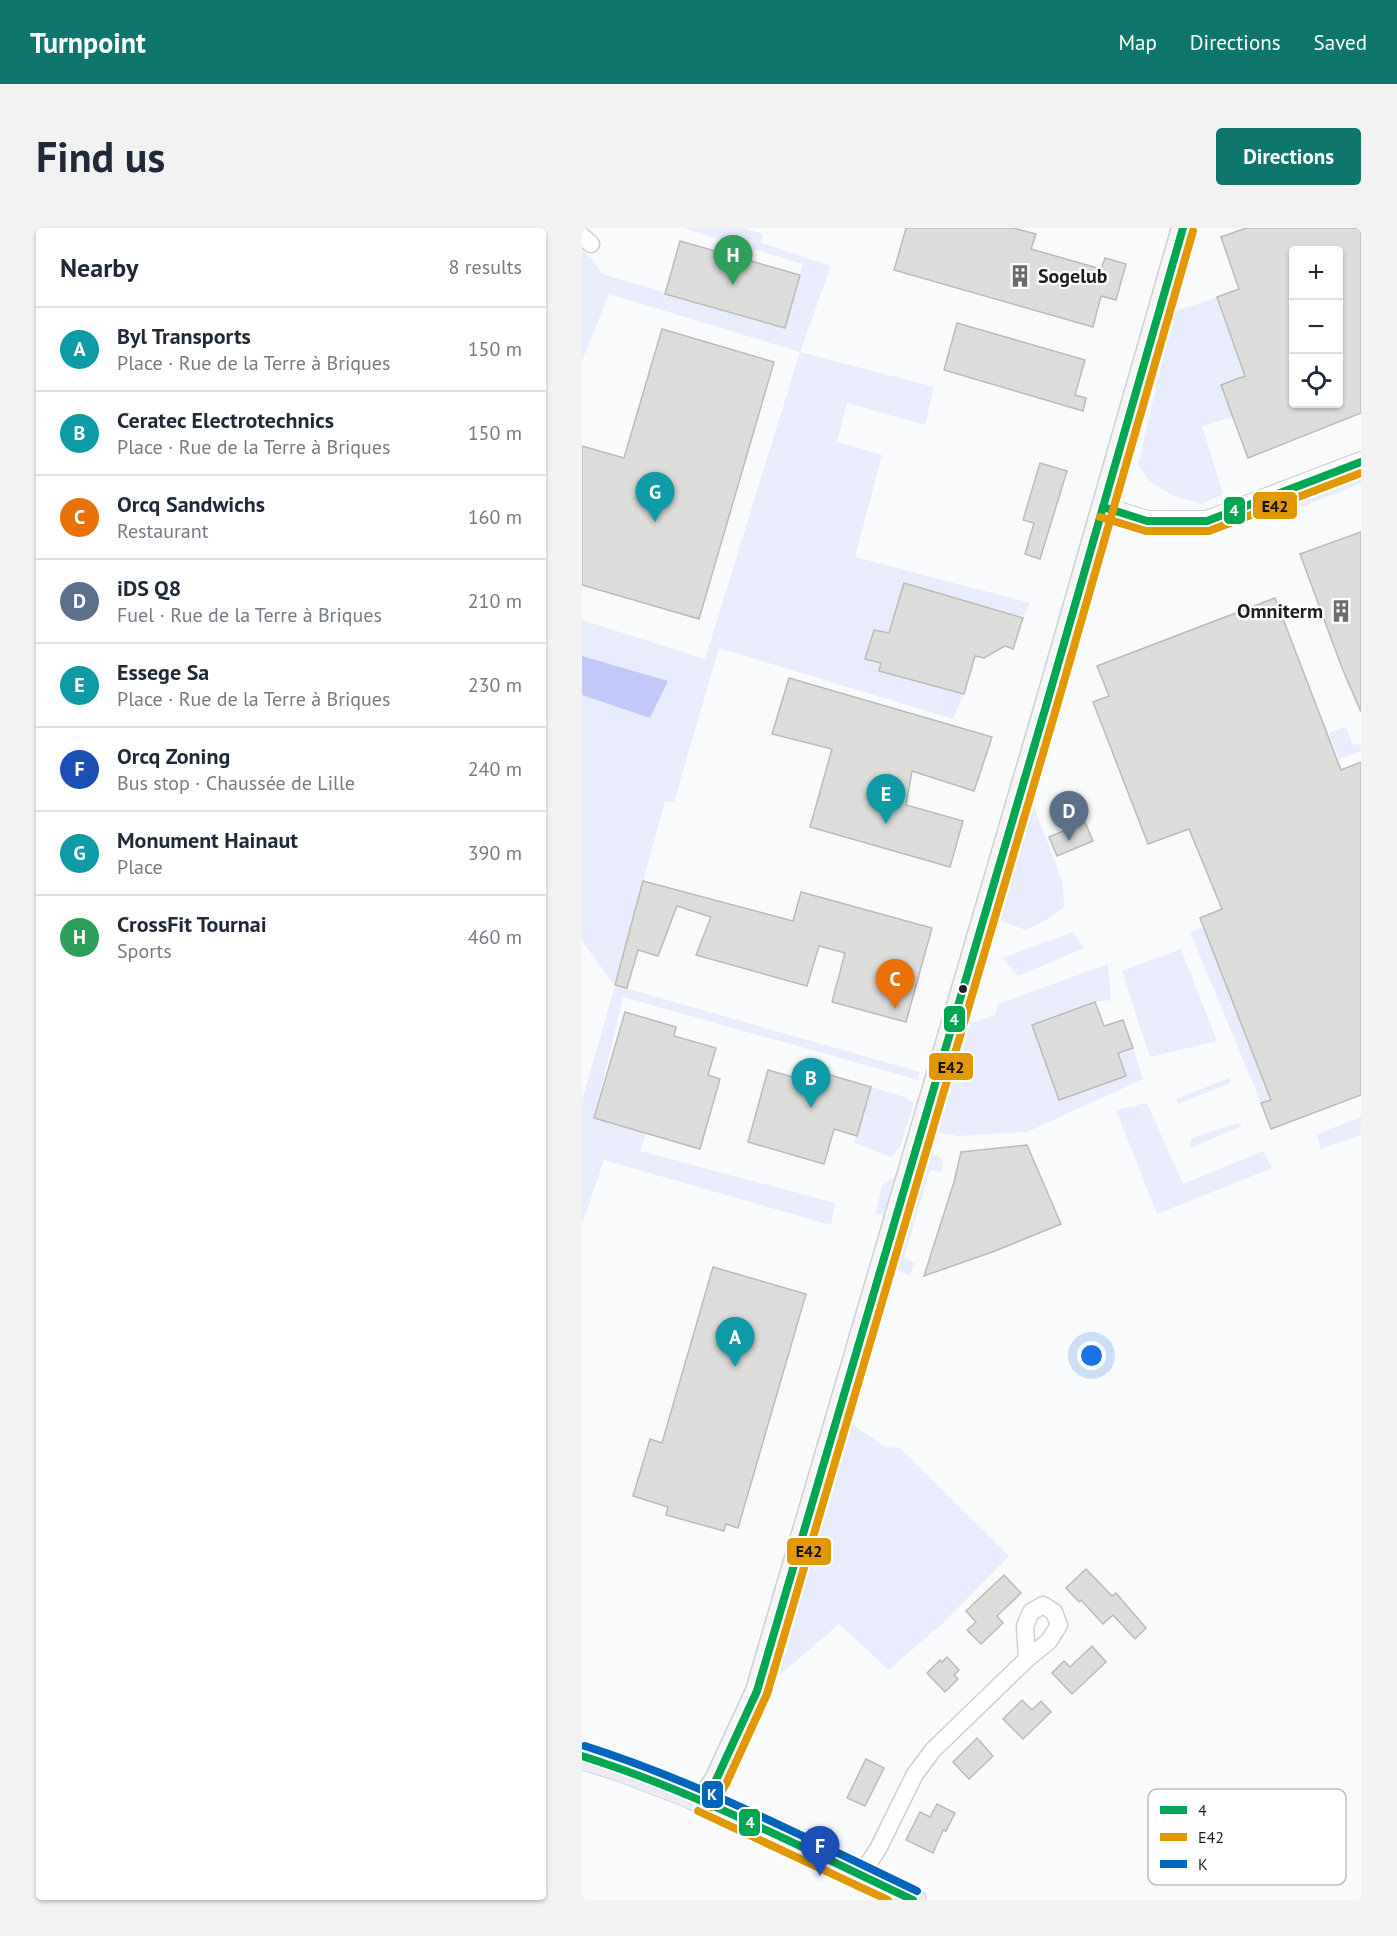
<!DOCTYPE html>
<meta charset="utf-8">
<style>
:root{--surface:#fff;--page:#f2f2f3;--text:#1f2937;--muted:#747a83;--line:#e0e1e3;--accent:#0f766e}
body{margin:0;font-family:"PT Sans",sans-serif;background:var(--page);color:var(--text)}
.controls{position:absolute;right:18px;top:18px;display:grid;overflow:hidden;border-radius:6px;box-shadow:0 2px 4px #0004}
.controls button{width:54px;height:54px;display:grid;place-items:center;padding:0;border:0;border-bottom:2px solid var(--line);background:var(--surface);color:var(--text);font:30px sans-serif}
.you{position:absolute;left:510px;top:1128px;width:21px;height:21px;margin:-15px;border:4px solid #fff;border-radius:50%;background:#1a73e8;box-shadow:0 0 0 9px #1a73e833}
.badge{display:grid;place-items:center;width:39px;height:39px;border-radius:50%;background:var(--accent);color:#fff;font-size:20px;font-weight:700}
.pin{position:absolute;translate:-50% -50px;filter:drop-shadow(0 2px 3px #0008)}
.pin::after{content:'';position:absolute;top:32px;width:21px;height:18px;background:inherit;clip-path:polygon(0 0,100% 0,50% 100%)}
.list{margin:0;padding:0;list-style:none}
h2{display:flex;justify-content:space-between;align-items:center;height:78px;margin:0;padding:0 24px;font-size:26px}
h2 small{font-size:20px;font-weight:400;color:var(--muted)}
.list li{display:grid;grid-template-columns:39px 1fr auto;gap:18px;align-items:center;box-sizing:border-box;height:84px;padding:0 24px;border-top:2px solid var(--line)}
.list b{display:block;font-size:22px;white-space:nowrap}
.list p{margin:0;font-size:20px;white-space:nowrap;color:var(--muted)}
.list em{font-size:20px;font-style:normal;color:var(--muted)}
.icon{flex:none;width:33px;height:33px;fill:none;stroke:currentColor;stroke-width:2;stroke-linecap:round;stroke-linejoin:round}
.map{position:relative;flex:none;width:779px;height:1672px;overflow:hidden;border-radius:6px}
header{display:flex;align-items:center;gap:36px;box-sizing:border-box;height:84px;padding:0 30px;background:var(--accent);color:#fff}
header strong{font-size:28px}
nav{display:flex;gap:33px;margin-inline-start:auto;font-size:21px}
.intro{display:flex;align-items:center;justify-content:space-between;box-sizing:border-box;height:144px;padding:0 36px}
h1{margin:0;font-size:42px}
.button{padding:15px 27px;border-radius:6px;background:var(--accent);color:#fff;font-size:21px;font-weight:700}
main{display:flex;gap:36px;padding:0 36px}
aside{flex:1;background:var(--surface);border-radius:6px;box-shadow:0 2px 4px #0004}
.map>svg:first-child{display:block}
.green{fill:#e9ecfc}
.water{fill:#c2c9f8}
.building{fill:#dddedc;stroke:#bbbcba;stroke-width:1.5;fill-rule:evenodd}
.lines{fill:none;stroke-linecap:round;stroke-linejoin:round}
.minor-casing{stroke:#cecfd1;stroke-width:19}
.tertiary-casing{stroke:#cecfd1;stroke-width:22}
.secondary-casing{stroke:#cecfd1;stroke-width:25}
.primary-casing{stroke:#d4d5d6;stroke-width:28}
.minor{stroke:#fefefe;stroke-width:16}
.tertiary{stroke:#fefefe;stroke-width:20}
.secondary{stroke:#f5f5f8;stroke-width:22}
.primary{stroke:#eaebf3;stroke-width:26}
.bus-1-casing{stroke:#fff;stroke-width:12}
.bus-2-casing{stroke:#fff;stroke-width:12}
.bus-3-casing{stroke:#fff;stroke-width:12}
.bus-1{stroke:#00a651;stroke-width:8}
.bus-2{stroke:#e19804;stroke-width:8}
.bus-3{stroke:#0065bd;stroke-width:8}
.bus-dot{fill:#1d1e23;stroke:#fff;stroke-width:2}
.labels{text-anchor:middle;stroke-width:4.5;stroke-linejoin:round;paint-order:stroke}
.poi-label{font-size:20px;font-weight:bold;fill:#1d1e23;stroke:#fff;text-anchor:start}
.key{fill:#fff;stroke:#bbbcbd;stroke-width:1.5}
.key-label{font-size:16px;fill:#1d1e23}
.line-badge{stroke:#fff;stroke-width:2}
.badge-label{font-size:16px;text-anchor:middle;font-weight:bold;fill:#fff}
.pale-badge-label{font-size:16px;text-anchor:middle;font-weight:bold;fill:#111}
</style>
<header>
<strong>Turnpoint</strong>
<nav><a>Map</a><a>Directions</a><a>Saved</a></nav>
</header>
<div class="intro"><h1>Find us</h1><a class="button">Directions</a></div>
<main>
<aside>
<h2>Nearby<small>8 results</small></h2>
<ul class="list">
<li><span class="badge" style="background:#0f9aa8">A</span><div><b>Byl Transports</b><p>Place · Rue de la Terre à Briques</p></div><em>150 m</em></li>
<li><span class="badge" style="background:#0f9aa8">B</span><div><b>Ceratec Electrotechnics</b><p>Place · Rue de la Terre à Briques</p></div><em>150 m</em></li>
<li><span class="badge" style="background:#e8710a">C</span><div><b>Orcq Sandwichs</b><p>Restaurant</p></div><em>160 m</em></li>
<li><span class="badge" style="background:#5c6f8a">D</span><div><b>iDS Q8</b><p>Fuel · Rue de la Terre à Briques</p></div><em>210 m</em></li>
<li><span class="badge" style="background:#0f9aa8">E</span><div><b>Essege Sa</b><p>Place · Rue de la Terre à Briques</p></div><em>230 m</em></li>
<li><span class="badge" style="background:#1a4fb4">F</span><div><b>Orcq Zoning</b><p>Bus stop · Chaussée de Lille</p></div><em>240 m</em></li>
<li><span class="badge" style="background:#0f9aa8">G</span><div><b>Monument Hainaut</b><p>Place</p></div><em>390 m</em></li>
<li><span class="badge" style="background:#2e9e5b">H</span><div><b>CrossFit Tournai</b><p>Sports</p></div><em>460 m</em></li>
</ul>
</aside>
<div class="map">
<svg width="779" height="1672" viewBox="0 0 779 1672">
<rect width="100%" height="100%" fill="#f9fafb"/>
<!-- green -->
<g class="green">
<path d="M101 0H161L181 6 179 15 249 38 218 124 352 159 343 197 265 175 255 214 300 227 273 329 448 375 441 390 322 355 307 405 292 402 283 431 299 435 298 443 382 466 371 491 137 420 92 574 83 573 33 757 338 844 336 852 41 769 12 890 64 905 58 923 253 975 249 997 22 932 0 996V872L33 758 0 713V392L123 431 218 124 27 66 0 133V21L11 32 20 46 203 100 221 36Z"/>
<path d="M635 69 663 148 639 157 651 189 620 198 641 266 620 276 592 268 568 254 556 237 592 84Z"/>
<path d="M779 242V255L709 283V289L694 294 687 276Z"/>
<path d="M764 499 771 517 779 516V523L757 531 747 504Z"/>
<path d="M452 579 481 655 482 679 464 692 444 702 419 693 416 676 439 582Z"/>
<path d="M622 699 689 872 679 875 608 704Z"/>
<path d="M491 704 502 720 436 748 420 730Z"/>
<path d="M599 721 635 813 568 829 540 743Z"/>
<path d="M526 736 529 772 513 774 450 797 477 871 536 825 551 820 561 851 445 904 376 908 355 904 383 797 413 787 416 776Z"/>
<path d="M647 850 649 855 596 876 594 871Z"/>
<path d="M289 859 323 869 332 876 318 919 309 929 272 915Z"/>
<path d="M565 875 601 956 681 923 690 940 575 986 534 882Z"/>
<path d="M779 889V907L738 921 735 906Z"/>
<path d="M656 895 660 898 607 921 610 910Z"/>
<path d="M346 926 357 928 361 933 360 944 348 942 322 1029 332 1035 328 1048 311 1040Z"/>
<path d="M314 947 302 987H293L300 958Z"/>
<path d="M268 1195 304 1219 318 1220 427 1328 361 1395 307 1442 257 1396 195 1449Z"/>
</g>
<!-- water -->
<path class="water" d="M0 428 86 453 68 490 0 467Z"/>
<!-- building -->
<g class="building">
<path d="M324 0H431L454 6 449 21 519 41 523 30 544 36 534 72 519 68 511 99 312 42Z"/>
<path d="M664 0H779V185L666 230 639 157 663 148 635 69 657 61 639 9ZM711 22H756V176H711Z"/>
<path d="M98 13 218 47 203 100 83 66Z"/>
<path d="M375 95 503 132 493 167 504 170 501 183 362 142Z"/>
<path d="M80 101 192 134 117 391 0 357V218L42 230Z"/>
<path d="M458 235 485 243 458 331 443 326 452 295 441 292Z"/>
<path d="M779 304V484L760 440 718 326Z"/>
<path d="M322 355 441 390 431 421 423 418 402 430 393 428 382 466 297 443 299 435 283 431 292 402 307 405Z"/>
<path d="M693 370 759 542 779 534V867L689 901 679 875 689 872 618 690 640 681 607 601 566 616 511 474 527 468 515 438Z"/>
<path d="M207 450 410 509 392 563 330 543 324 577 381 593 368 639 228 599 250 521 190 506Z"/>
<path d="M503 594 511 613 475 628 467 609Z"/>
<path d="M61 653 211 693 219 664 350 700 324 794 250 774 263 725 237 718 225 758 114 727 129 689 95 678 76 728 56 722 45 760 33 757Z"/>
<path d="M513 774 522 798 541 792 551 820 536 825 544 848 477 872 450 797Z"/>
<path d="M43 784 94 799 92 808 134 820 126 847 138 851 118 921 12 890Z"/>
<path d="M186 842 228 854 231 842 289 859 275 908 252 901 242 936 166 914Z"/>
<path d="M445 917 479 996 413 1023 342 1048 372 954 379 924Z"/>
<path d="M131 1039 224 1066 156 1300 144 1296 142 1303 84 1287 86 1279 51 1268 68 1211 80 1215Z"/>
<path d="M504 1341 530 1368 534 1365 564 1400 553 1411 531 1387 521 1396 499 1372 497 1374 484 1360Z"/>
<path d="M422 1347 439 1365 415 1388 421 1395 399 1416 385 1402 394 1394 384 1383Z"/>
<path d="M510 1418 524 1434 490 1466 470 1445 482 1433 488 1439Z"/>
<path d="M365 1429 377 1442 372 1447 376 1451 363 1464 345 1445 358 1432 360 1434Z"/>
<path d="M440 1472 450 1482 459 1473 469 1484 441 1511 421 1491Z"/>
<path d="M395 1510 411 1528 387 1551 371 1534Z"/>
<path d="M284 1531 302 1540 283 1578 265 1570Z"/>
<path d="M355 1576 373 1585 364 1603 361 1602 351 1625 324 1612 338 1584 348 1589Z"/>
</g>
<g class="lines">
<!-- minor casing -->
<g class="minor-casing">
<g id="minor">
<path d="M0 8 9 16"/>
<path d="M278 1648 296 1621 333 1546 351 1522 445 1431 467 1413 477 1397 472 1384 461 1377 449 1384 443 1398 445 1431"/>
</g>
</g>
<!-- tertiary casing -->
<g class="tertiary-casing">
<path id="tertiary" d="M521 279 565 293H625L779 234"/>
</g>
<!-- secondary casing -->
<g class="secondary-casing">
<path id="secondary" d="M120 1573 134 1552 175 1463 464 478 601 0"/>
</g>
<!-- primary casing -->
<g class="primary-casing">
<path id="primary" d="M0 1528 41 1541 106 1566 331 1672"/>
</g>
<!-- minor -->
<use href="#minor" class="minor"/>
<!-- tertiary -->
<use href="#tertiary" class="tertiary"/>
<!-- secondary -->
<use href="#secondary" class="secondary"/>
<!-- primary -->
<use href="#primary" class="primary"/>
<!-- bus-1 casing -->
<g class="bus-1-casing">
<g id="bus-1">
<path d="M521 279 565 293H625L779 234"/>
<path d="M0 1528C115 1564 222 1621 331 1672"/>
<path d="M120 1573 134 1552 175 1463 464 478 601 0"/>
</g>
</g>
<!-- bus-2 casing -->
<g class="bus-2-casing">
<g id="bus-2">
<path d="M518 289 564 303H627L779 245"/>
<path d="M129 1579 144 1556 185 1466 474 481 611 3"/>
<path d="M116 1583 306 1672"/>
</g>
</g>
<!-- bus-3 casing -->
<g class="bus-3-casing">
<path id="bus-3" d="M3 1518C119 1555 226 1611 335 1663"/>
</g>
<!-- bus-1 -->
<use href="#bus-1" class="bus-1"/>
<!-- bus-2 -->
<use href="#bus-2" class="bus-2"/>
<!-- bus-3 -->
<use href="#bus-3" class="bus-3"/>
</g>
<!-- icons -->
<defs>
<g id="building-bare" transform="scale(1.8)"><path d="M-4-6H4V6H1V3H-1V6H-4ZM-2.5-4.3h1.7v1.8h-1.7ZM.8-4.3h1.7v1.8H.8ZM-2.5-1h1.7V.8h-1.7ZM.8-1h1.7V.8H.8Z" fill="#6a6b6f" stroke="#fff" stroke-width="2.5" paint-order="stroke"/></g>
</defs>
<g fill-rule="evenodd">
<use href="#building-bare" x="438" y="48"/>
<use href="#building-bare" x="759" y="383"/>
</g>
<!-- markers -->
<circle class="bus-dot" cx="381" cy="761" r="5"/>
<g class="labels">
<!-- poi labels -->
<g class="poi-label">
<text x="456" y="55">Sogelub</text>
<text x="741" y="390" text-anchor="end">Omniterm</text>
</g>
</g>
<!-- legend -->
<rect x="566" y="1561" width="198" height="96" rx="9" class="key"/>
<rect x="578" y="1578" width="27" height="8" fill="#00a651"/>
<rect x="578" y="1605" width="27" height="8" fill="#e19804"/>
<rect x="578" y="1632" width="27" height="8" fill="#0065bd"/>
<g class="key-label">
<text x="616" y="1588">4</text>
<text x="616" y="1615">E42</text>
<text x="616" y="1642">K</text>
</g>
<g class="line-badge">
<rect x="670" y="263" width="46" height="29" rx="6" fill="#e19804"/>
<rect x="641" y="268" width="23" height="29" rx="6" fill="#00a651"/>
<rect x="361" y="777" width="23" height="28" rx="6" fill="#00a651"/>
<rect x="346" y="824" width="46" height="29" rx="6" fill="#e19804"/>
<rect x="204" y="1309" width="46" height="29" rx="6" fill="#e19804"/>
<rect x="119" y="1552" width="23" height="29" rx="6" fill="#0065bd"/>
<rect x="156" y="1580" width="23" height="29" rx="6" fill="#00a651"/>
</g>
<g class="badge-label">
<text x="652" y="288">4</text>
<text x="372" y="797">4</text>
<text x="130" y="1572">K</text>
<text x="168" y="1600">4</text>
</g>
<g class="pale-badge-label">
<text x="693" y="284">E42</text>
<text x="369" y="845">E42</text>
<text x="227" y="1329">E42</text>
</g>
</svg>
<div class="controls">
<button>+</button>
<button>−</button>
<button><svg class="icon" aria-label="locate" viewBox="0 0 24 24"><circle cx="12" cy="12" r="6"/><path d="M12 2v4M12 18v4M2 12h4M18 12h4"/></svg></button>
</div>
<div class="you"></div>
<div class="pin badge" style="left:153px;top:1139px;background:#0f9aa8">A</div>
<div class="pin badge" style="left:229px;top:880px;background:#0f9aa8">B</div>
<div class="pin badge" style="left:313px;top:781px;background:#e8710a">C</div>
<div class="pin badge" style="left:487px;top:613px;background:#5c6f8a">D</div>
<div class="pin badge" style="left:304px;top:596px;background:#0f9aa8">E</div>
<div class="pin badge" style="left:238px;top:1648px;background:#1a4fb4">F</div>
<div class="pin badge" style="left:73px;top:294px;background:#0f9aa8">G</div>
<div class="pin badge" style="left:151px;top:57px;background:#2e9e5b">H</div>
</div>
</main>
